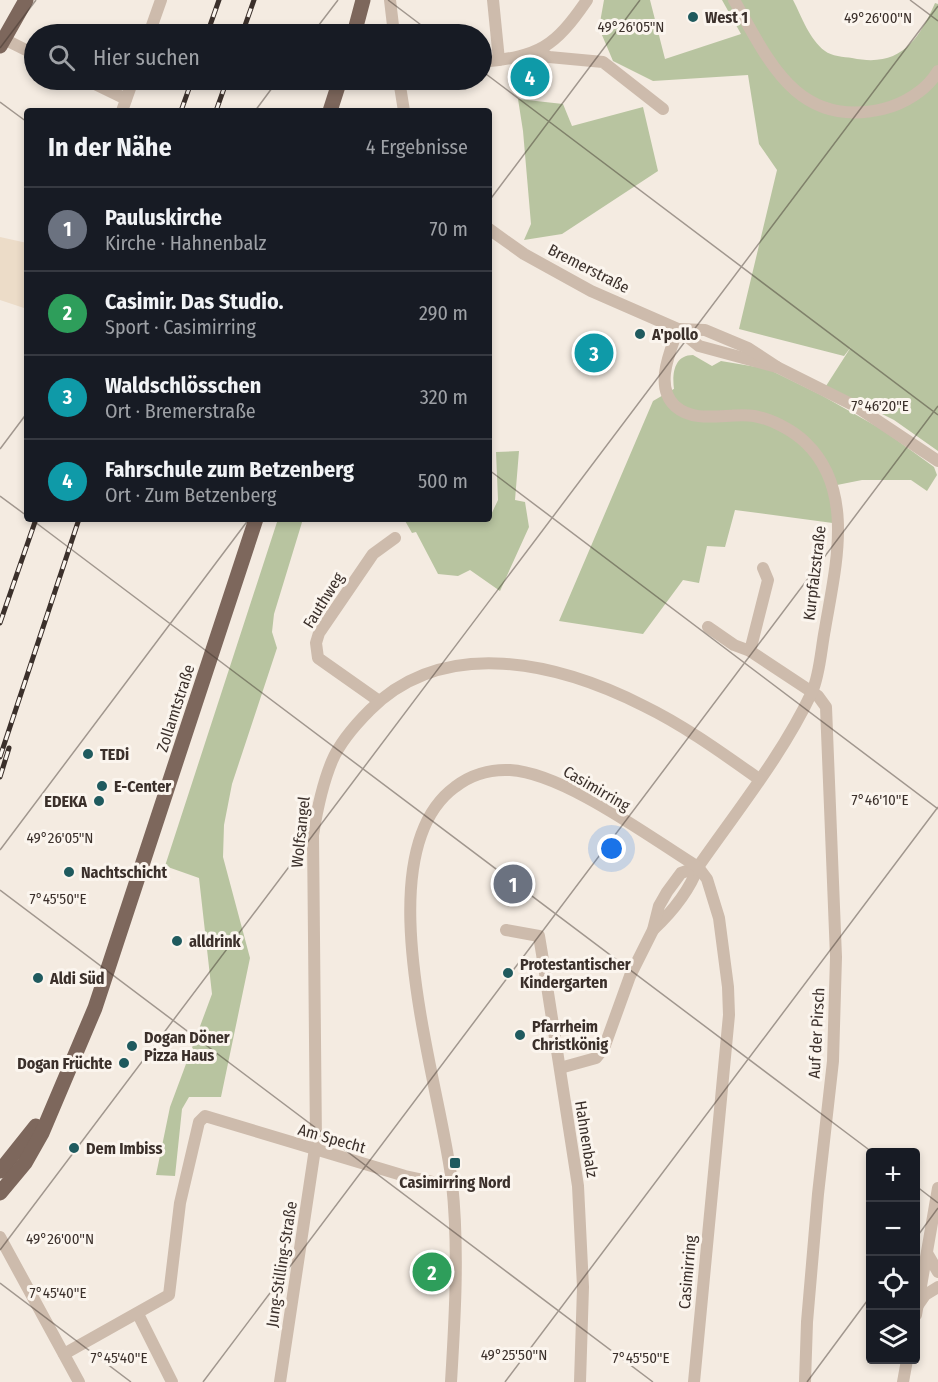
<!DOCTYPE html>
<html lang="de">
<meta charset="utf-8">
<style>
:root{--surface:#171b24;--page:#242831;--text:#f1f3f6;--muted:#9ea1a6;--line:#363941;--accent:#0f766e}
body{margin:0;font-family:"Fira Sans Condensed",sans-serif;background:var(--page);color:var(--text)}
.controls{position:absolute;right:18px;bottom:18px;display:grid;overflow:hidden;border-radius:6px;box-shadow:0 3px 9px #0003}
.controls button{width:54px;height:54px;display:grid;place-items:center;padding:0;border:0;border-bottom:2px solid var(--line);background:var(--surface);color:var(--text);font:30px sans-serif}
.you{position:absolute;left:612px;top:849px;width:21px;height:21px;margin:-15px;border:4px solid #fff;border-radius:50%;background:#1a73e8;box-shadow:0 0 0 9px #1a73e833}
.badge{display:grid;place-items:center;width:39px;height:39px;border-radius:50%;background:var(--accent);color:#fff;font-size:20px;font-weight:700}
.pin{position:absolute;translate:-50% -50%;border:3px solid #fff;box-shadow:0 2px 6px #0006}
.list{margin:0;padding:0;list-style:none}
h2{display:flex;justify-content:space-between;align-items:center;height:78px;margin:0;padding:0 24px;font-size:26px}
h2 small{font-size:20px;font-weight:400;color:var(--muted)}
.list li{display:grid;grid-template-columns:39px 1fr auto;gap:18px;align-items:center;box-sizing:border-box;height:84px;padding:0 24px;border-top:2px solid var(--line)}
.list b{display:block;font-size:22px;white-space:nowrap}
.list p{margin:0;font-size:20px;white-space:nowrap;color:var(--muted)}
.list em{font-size:20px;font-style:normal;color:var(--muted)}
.icon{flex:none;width:33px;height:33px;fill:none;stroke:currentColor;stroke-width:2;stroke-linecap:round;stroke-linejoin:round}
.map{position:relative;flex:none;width:938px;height:1382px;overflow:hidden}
.search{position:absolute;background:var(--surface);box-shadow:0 3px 9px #0003;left:24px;top:24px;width:468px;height:66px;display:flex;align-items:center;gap:15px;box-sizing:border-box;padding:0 21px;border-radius:33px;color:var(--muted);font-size:22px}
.panel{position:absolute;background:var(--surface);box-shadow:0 3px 9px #0003;left:24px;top:108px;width:468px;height:414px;border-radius:6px}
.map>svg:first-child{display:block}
.green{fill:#b8c4a0}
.plaza{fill:#ecdcc8}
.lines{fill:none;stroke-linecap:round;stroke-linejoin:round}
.street{stroke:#cdbbac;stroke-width:12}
.primary{stroke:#7d675c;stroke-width:15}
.rail-casing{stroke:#3b302b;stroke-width:5}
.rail{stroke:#fbf5ee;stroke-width:3;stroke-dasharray:9;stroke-linecap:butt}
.ticks{fill:none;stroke:#3b302b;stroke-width:1.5;stroke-opacity:0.45}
.poi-dot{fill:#1f5a5e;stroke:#fbf5ee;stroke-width:2}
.labels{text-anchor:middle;stroke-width:6;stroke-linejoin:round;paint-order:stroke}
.poi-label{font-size:16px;font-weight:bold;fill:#3b302b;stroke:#fbf5ee;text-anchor:start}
.street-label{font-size:16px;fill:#3b302b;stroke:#fbf5ee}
.ticks-label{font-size:15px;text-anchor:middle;fill:#3b302b;stroke:#fbf5ee;stroke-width:6;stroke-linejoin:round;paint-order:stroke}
</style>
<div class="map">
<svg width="938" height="1382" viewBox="0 0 938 1382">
<rect width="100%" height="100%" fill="#f4ebe1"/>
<!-- green -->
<g class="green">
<path d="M604 0H650L665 59 741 34 722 0H793C802 17 809 39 825 51 831 56 844 57 852 58 899 68 918 42 935 3L938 4V451L894 420 826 386 851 347 844 356 739 329 777 170 759 144 748 75 653 81 613 61 599 28Z"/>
<path d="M518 99 563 104 572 126 643 107 658 171 562 234 524 240 531 224 523 131Z"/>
<path d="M693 355 712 366 721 361 768 369 821 395 883 430 934 467 937 475 927 491 911 480H862L837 485 840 524 735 510 725 547 707 546 699 583 683 580 643 634 559 621 653 401 710 368 674 389C672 374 674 355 693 355Z"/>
<path d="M519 451 515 500 525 502 529 527 500 591 470 570 458 576 438 574 416 532 412 533 404 519H489L498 500 496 452Z"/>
<path d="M278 519H303L274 614 272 632 277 648 232 784 224 825 223 857 250 958 221 1097H189L182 1109 175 1176 156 1175 170 1107 212 994 199 878 165 866Z"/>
</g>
<!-- plaza -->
<path class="plaza" d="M0 237 27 243V309L0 300Z"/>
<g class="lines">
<!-- street -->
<g class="street">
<path d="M390 0 394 34"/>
<path d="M493 0 499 60"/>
<path d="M734 0C769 61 797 129 883 109 904 104 927 90 938 71"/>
<path d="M149 34 161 0"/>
<path d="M0 37 34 54"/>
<path d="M538 51 549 57 603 62 663 109"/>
<path d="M482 62C540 56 554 48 587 0"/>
<path d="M87 80 126 99"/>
<path d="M399 80 404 111"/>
<path d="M122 111 133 80"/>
<path d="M489 229 524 254 591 291 678 329 699 346 777 367"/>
<path d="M678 329 705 330 748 348 777 367 857 407 938 461"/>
<path d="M763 568 768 580 750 651 818 696 826 707 836 957 833 1061 818 1194 807 1322 805 1382"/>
<path d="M708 627 734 645 750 651"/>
<path d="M379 701 318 658 316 643 319 633 373 554 395 538"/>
<path d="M506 930 539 936 542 954 578 1186 583 1287 580 1382"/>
<path d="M653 930C672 912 689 892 698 867 737 811 783 754 812 692 820 674 821 649 825 629 835 569 856 491 806 443 794 431 772 419 754 416 729 412 696 425 675 406 654 386 670 352 678 329"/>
<path d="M560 1068 596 1058 604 1048 630 976 653 930 659 906 667 892 681 873 698 867"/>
<path d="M0 1237 79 1382"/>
<path d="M927 1253 938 1272"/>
<path d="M918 1305 925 1295 938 1287"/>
<path d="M138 1314 172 1382"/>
<path d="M916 1315 938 1188"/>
<path d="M64 1354 169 1295 180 1203 199 1122 205 1116 405 1176 452 1186"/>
<path d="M280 1382 316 1142 313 835C317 810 322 785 332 761 340 742 355 725 370 710 445 635 559 663 644 706 685 726 722 753 759 779"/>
<path d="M451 1382C455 1317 459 1248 452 1183 441 1085 362 855 455 787 470 775 490 769 510 770 564 773 651 838 698 867L707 879 719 918 728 987 729 1015 694 1382"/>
<path d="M903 1382 907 1360"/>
</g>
<!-- primary -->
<g class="primary">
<path d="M354 34 363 0"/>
<path d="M0 46 26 0"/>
<path d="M330 111 340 80"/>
<path d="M0 1171 36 1126"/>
<path d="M0 1193 25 1163 42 1133 95 1008 256 519"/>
</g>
<!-- rail casing -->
<g class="rail-casing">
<g id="rail">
<path d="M207 34 219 0"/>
<path d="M242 34 254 0"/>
<path d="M181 111 192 80"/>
<path d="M216 111 227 80"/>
<path d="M0 623 36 519"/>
<path d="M0 757 79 519"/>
<path d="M0 777 9 748"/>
</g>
</g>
<!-- rail -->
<use href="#rail" class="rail"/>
</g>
<!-- ticks -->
<path class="ticks" d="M388 0 433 34M910 0 938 21M312 34 338 0M0 48 36 0M482 71 938 415M0 102 27 122M255 111 278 80M489 201 640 0M0 449 27 413M489 470 938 809M0 496 27 516M31 519 872 1152M0 850 249 519M0 890 653 1382M916 1186 938 1203M916 1238 938 1208M0 1250 938 6M0 1283 131 1382M203 1382 938 406M505 1382 938 807M807 1382 870 1297"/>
<!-- markers -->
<g class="poi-dot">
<circle cx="693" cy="17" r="6"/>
<circle cx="640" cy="334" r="6"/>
<circle cx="88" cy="754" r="6"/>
<circle cx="102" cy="786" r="6"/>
<circle cx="99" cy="801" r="6"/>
<circle cx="69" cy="872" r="6"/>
<circle cx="177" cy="941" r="6"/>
<circle cx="508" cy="973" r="6"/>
<circle cx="38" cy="978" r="6"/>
<circle cx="520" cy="1035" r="6"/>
<circle cx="132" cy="1046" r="6"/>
<circle cx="124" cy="1063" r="6"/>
<circle cx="74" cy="1148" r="6"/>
<rect x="449" y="1157" width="12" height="12" rx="3"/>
</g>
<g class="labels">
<!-- poi labels -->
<g class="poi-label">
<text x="705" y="23">West 1</text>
<text x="652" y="340">A'pollo</text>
<text x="100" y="760">TEDi</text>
<text x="114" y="792">E-Center</text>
<text x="87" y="807" text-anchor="end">EDEKA</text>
<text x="81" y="878">Nachtschicht</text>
<text x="189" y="947">alldrink</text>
<text x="520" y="970">Protestantischer<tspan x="520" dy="18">Kindergarten</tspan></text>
<text x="50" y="984">Aldi Süd</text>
<text x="532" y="1032">Pfarrheim<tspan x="532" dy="18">Christkönig</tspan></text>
<text x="144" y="1043">Dogan Döner<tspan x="144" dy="18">Pizza Haus</tspan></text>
<text x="112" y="1069" text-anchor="end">Dogan Früchte</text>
<text x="86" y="1154">Dem Imbiss</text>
<text x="455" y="1188" text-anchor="middle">Casimirring Nord</text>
</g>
<!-- street labels -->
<g class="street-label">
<text transform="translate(589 268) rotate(27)" y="6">Bremerstraße</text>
<text transform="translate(814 573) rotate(-83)" y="6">Kurpfalzstraße</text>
<text transform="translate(323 600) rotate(-58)" y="6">Fauthweg</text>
<text transform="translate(175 708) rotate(-72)" y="6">Zollamtstraße</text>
<text transform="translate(597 788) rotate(30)" y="6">Casimirring</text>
<text transform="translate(300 832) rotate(-84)" y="6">Wolfsangel</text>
<text transform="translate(816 1033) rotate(-87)" y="6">Auf der Pirsch</text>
<text transform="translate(332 1138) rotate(16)" y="6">Am Specht</text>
<text transform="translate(587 1139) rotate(81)" y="6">Hahnenbalz</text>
<text transform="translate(281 1264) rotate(-81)" y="6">Jung-Stilling-Straße</text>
<text transform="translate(687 1272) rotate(-85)" y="6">Casimirring</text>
</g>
</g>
<g class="ticks-label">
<text x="878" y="23">49°26'00"N</text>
<text x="631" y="32">49°26'05"N</text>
<text x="880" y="411">7°46'20"E</text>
<text x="880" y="805">7°46'10"E</text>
<text x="60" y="843">49°26'05"N</text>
<text x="58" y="904">7°45'50"E</text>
<text x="60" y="1244">49°26'00"N</text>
<text x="58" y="1298">7°45'40"E</text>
<text x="514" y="1360">49°25'50"N</text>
<text x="119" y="1363">7°45'40"E</text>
<text x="641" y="1363">7°45'50"E</text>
</g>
</svg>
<div class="controls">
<button>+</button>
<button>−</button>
<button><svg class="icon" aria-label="locate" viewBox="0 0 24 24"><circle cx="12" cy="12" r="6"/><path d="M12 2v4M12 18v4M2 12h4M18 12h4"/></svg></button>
<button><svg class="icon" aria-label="layers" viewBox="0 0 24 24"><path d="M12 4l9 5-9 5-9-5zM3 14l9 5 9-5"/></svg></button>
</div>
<div class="you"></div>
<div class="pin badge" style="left:513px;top:884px;background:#6b7280">1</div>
<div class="pin badge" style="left:432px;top:1272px;background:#2e9e5b">2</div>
<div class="pin badge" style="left:594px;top:353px;background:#0f9aa8">3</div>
<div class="pin badge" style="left:530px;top:77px;background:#0f9aa8">4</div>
<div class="search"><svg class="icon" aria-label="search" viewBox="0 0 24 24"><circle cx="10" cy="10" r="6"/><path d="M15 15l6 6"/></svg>Hier suchen</div>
<section class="panel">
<h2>In der Nähe<small>4 Ergebnisse</small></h2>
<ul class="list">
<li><span class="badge" style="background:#6b7280">1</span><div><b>Pauluskirche</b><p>Kirche · Hahnenbalz</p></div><em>70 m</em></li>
<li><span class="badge" style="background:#2e9e5b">2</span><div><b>Casimir. Das Studio.</b><p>Sport · Casimirring</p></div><em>290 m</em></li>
<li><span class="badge" style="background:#0f9aa8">3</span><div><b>Waldschlösschen</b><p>Ort · Bremerstraße</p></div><em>320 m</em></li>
<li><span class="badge" style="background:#0f9aa8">4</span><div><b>Fahrschule zum Betzenberg</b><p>Ort · Zum Betzenberg</p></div><em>500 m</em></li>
</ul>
</section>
</div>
